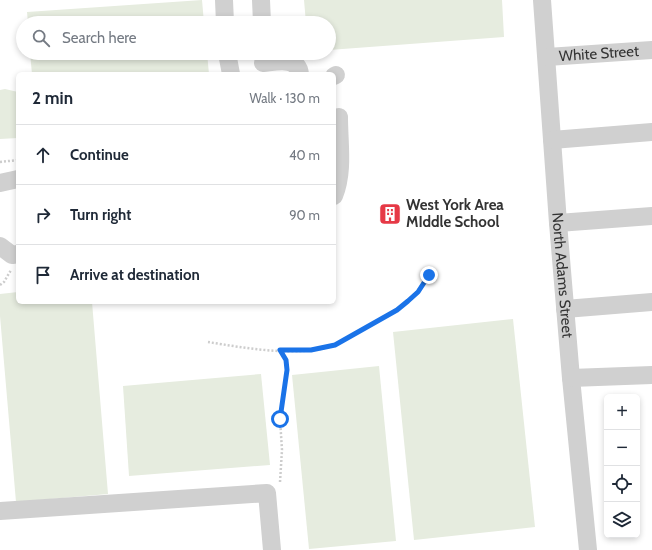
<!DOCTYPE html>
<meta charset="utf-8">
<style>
:root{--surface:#fff;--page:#f6f6f7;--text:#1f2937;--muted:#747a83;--line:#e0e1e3}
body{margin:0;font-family:Cabin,sans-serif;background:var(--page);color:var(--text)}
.controls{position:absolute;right:12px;bottom:12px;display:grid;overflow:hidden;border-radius:6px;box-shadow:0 2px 6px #0003}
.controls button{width:36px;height:36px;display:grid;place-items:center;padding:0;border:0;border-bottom:1px solid var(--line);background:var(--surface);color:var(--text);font:20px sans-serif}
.stop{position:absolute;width:12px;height:12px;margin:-9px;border:3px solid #1a73e8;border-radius:50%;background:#fff}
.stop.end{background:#1a73e8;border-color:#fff;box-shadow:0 1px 4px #0008}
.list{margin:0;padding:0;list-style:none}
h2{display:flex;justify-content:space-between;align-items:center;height:52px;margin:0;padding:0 16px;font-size:17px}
h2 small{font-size:13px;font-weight:400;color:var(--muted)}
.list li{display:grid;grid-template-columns:26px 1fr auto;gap:12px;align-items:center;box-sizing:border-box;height:60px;padding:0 16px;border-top:1px solid var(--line)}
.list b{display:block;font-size:15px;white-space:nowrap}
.list em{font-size:13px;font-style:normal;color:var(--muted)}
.icon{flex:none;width:22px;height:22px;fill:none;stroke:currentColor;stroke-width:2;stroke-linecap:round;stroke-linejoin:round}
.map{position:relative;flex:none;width:652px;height:550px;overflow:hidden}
.search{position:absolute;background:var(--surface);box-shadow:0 2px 6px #0003;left:16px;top:16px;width:320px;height:44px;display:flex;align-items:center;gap:10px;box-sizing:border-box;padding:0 14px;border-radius:22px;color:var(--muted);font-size:15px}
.panel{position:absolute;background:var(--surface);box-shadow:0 2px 6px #0003;left:16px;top:72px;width:320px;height:232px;border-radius:6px}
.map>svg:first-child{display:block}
.green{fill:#e6ecdf}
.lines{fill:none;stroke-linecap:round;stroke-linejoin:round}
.path{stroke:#cdcdcd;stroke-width:2.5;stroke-dasharray:2 2;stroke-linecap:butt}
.minor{stroke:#d0d0d0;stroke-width:18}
.route{stroke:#1a73e8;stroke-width:5}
.labels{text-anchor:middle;stroke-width:4;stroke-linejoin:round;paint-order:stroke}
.street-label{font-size:15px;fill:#333;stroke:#fff}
.poi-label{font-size:15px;font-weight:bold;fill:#333;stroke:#fff;text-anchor:start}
</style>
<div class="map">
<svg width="652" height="550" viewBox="0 0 652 550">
<rect width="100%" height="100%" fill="#fff"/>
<!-- green -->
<g class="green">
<path d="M202 0 204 23H28L27 12Z"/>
<path d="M304 0H502L504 37 329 50V23H306Z"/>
<path d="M30 53H207L209 74H32Z"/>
<path d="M5 89 18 92V138L0 139V90Z"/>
<path d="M18 292V302H92L108 494 16 502 0 316V294Z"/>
<path d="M513 319 535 527 414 540 393 332Z"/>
<path d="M379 366 396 541 309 549 292 375Z"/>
<path d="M261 374 270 465 129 476 123 386Z"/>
</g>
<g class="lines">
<!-- path -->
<g class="path">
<path d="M0 162 18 160"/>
<path d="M0 285 4 282 11 270"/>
<path d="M208 342C245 348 300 358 335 345 349 339 362 330 375 322 401 307 412 301 429 275"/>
<path d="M280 482 282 450 280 419 287 370 286 360 280 351"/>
</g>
<!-- minor -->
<g class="minor">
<path d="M224 0 225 23"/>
<path d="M261 0 262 23"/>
<path id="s1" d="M542 0 558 223 571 378 588 550"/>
<path d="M227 53 231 74"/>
<path id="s2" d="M547 57 652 50"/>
<path d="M263 63C275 62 298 56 300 74"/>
<path d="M334 76 336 75"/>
<path d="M334 118 339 117C339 144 344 171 334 196"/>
<path d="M552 140 652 132"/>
<path d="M0 183 18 179"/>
<path d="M558 223 652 216"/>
<path d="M0 246 12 255 18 254"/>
<path d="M565 309 652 302"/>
<path d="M571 378 652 375"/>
<path d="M0 511 267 493 272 550"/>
</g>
</g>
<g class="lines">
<!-- route -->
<path class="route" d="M280 419 287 370 286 360 280 350H311L335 345 397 310 408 301 418 292 429 275"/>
</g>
<!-- icons -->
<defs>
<g id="building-square" transform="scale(1.15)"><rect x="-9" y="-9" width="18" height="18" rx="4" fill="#e63946" stroke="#fff"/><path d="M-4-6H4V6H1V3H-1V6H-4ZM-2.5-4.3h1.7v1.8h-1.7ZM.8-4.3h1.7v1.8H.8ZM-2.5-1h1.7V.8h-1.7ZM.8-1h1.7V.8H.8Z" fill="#fff"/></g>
</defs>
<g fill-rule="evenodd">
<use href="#building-square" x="390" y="214"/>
</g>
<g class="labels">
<!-- street labels -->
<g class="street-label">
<text dy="5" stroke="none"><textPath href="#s2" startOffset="52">White Street</textPath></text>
<text dy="5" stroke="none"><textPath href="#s1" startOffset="276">North Adams Street</textPath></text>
</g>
<!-- poi labels -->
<g class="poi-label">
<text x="406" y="210">West York Area<tspan x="406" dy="17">MIddle School</tspan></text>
</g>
</g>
</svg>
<div class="controls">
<button>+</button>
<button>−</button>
<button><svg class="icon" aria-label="locate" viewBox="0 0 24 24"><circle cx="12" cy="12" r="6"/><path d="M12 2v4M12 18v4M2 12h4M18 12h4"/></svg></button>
<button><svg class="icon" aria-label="layers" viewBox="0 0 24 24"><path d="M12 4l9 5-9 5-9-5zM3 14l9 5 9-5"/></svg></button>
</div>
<div class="stop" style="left:280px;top:419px"></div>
<div class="stop end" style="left:429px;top:275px"></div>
<div class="search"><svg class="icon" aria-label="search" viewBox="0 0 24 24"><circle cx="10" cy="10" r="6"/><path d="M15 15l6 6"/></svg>Search here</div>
<section class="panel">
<h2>2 min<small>Walk · 130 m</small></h2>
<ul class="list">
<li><svg class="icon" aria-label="ahead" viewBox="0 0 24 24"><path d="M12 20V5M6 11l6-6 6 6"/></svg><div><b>Continue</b></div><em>40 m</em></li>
<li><svg class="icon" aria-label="right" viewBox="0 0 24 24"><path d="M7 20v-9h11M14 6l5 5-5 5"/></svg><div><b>Turn right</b></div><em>90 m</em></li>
<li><svg class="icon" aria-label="arrive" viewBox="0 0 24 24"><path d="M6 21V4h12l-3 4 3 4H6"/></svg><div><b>Arrive at destination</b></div></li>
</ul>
</section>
</div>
